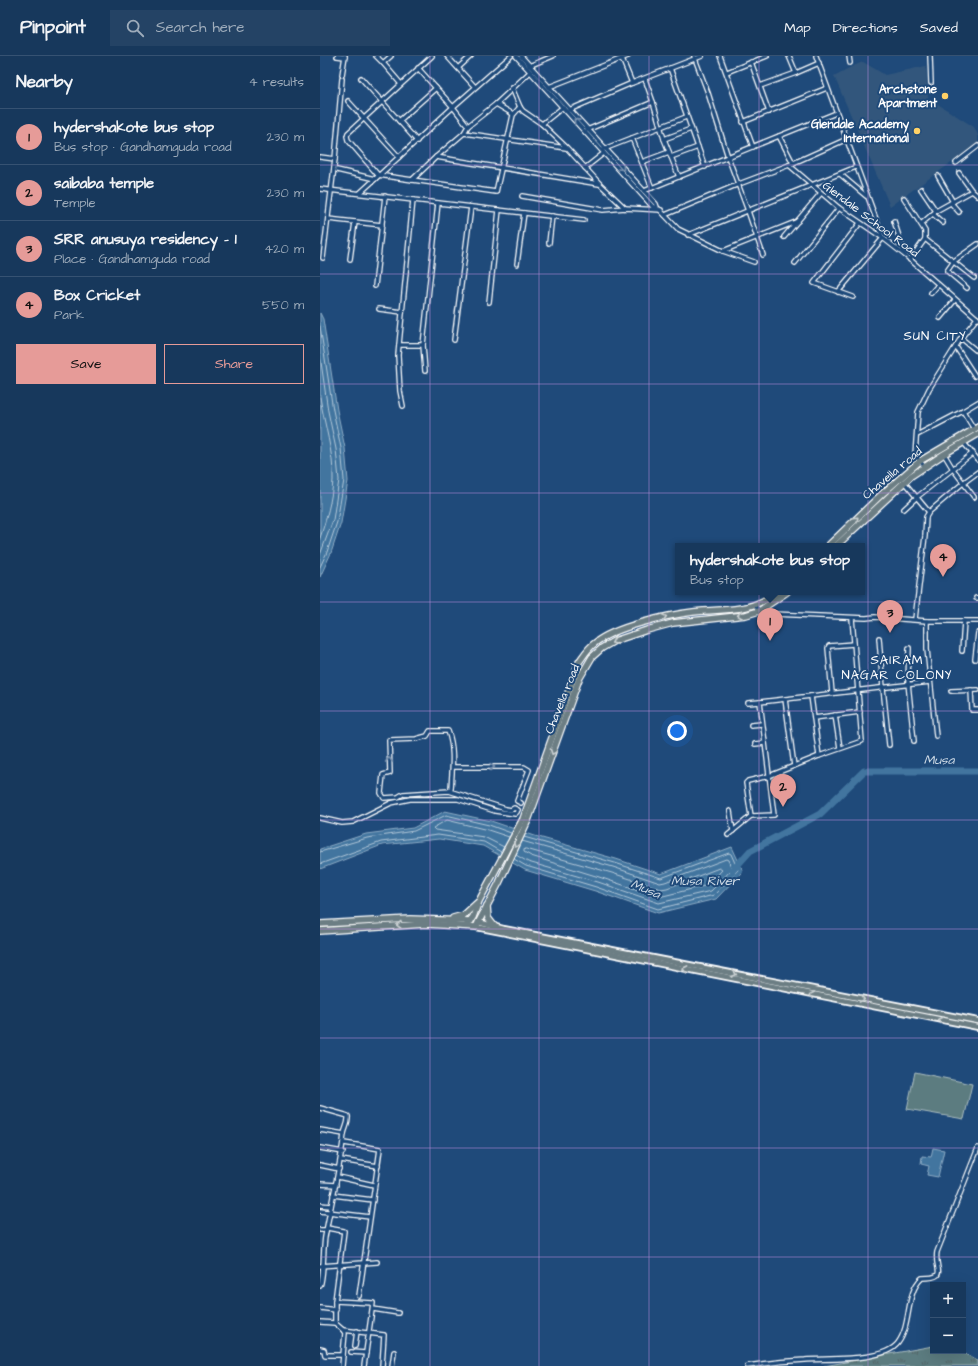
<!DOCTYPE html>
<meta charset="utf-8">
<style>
:root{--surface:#17385c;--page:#244365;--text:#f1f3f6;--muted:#9eacbb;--line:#365272;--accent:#e69b98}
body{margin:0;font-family:"Architects Daughter",sans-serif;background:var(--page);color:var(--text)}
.controls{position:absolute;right:12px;bottom:12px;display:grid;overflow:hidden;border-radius:0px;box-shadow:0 4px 16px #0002}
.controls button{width:36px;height:36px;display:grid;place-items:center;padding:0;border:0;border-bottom:1px solid var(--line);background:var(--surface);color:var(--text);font:20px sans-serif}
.you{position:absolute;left:357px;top:675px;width:14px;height:14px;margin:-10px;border:3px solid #fff;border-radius:50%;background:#1a73e8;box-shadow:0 0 0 6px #1a73e833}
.badge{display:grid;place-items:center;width:26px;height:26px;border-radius:50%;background:var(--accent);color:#111;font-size:13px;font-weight:700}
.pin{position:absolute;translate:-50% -33px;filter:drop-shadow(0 1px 2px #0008)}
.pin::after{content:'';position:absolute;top:21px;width:14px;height:12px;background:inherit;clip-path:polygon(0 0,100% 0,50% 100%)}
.popup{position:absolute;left:355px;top:487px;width:190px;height:52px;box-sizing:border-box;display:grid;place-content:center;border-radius:0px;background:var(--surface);filter:drop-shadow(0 1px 3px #0005);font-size:13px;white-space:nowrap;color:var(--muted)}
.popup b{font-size:15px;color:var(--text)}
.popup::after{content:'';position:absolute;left:50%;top:100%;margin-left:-8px;border:8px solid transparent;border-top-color:var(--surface)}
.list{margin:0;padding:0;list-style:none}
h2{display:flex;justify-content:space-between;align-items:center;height:52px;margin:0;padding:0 16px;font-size:17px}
h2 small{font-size:13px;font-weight:400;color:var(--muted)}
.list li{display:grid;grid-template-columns:26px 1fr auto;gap:12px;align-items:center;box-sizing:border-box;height:56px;padding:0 16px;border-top:1px solid var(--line)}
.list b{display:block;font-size:15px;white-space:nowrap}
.list p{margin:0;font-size:13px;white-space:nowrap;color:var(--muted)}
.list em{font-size:13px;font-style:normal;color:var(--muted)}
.actions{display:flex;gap:8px;padding:12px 16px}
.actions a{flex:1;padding:9px 0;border:1px solid var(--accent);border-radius:0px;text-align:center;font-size:14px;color:var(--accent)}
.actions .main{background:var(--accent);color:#111}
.icon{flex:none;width:22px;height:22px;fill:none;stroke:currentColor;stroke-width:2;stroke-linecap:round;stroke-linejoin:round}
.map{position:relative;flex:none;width:658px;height:1310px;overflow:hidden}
header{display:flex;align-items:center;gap:24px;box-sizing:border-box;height:56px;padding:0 20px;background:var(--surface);border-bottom:1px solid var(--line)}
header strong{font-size:19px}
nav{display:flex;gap:22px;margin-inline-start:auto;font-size:14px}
.search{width:280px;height:36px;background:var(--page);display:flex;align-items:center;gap:10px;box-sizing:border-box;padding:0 14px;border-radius:0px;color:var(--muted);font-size:15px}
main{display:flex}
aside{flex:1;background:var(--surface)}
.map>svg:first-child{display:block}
.built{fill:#33577c}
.grass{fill:url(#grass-tufts);stroke:#adbec0}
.pitch{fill:#5b7c80;stroke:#adbec0}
.water{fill:#42759f;stroke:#8eacc5}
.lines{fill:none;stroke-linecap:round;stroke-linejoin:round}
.shore{stroke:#b3c8d9;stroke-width:1}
.river{stroke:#42759f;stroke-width:7}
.minor-casing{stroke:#fff;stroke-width:6}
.major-casing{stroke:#fff;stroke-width:8}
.highway-casing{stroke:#fff;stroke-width:8}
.minor{stroke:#1f4a7a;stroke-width:3.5}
.major{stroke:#6c7e84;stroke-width:4.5}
.highway{stroke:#6c7e84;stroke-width:5.5}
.oneway{stroke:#7992af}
.oneway2{stroke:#ccd2d4}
.grid{fill:none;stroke:#b68bdc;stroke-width:1;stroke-opacity:0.55}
.poi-dot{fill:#ffd166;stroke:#1f4a7a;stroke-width:1.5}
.labels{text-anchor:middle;stroke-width:4;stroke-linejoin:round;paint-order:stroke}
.poi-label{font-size:12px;font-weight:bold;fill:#fff;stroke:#1f4a7a;text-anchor:end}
.street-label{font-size:12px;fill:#fff;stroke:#1f4a7a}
.neighbourhood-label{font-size:13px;letter-spacing:1px;fill:#fff;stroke:#1f4a7a}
.water-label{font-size:13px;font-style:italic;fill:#d0dce7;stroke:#1f4a7a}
</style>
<header>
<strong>Pinpoint</strong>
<div class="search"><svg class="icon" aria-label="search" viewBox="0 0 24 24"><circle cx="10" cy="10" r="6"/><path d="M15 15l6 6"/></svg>Search here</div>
<nav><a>Map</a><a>Directions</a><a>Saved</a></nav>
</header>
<main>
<aside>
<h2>Nearby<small>4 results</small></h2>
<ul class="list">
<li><span class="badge">1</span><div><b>hydershakote bus stop</b><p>Bus stop · Gandhamguda road</p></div><em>230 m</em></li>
<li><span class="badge">2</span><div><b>saibaba temple</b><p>Temple</p></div><em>230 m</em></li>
<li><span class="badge">3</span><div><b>SRR anusuya residency - 1</b><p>Place · Gandhamguda road</p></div><em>420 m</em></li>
<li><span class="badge">4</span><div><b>Box Cricket</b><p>Park</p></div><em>550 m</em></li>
</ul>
<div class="actions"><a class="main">Save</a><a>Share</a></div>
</aside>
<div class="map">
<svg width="658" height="1310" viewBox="0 0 658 1310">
<defs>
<pattern id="grass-tufts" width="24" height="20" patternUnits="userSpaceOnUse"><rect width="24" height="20" fill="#5b7c80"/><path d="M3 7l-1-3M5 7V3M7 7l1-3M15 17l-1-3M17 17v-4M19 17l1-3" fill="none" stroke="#546466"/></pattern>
</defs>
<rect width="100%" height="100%" fill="#1f4a7a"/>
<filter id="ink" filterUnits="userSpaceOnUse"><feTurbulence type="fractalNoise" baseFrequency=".025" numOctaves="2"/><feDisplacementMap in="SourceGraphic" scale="8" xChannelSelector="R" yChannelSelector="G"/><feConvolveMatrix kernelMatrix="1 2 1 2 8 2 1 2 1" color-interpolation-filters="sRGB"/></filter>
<g filter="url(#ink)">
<!-- built -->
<path class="built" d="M543 6 565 19 606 10 608 42 654 71 658 79V87L638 102 570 150 514 20 531 11Z"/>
<!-- grass -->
<path class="grass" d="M613 1290V1295H641L658 1305V1310H504Z"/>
<!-- pitch -->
<path class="pitch" d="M595 1016 652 1028 644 1063 587 1053Z"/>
<!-- water -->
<g class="water">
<path d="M0 257 3 263 17 354 25 392 28 425 21 467 11 497 0 521Z"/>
<path d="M125 755 171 765 215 780 296 803 341 818 412 791 423 815 396 843 338 857 275 835 205 814 163 790 119 783 62 789 0 813V793L46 778 93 772Z"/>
<path d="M613 1092 624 1094 618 1121 607 1119 609 1110 601 1108 602 1100 611 1101Z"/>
</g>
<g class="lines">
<!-- shore -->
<g class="shore">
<path d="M0 270 13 354 21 392 24 424 17 466 7 496 0 511"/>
<path d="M0 299 8 355 16 393 19 424 13 464 0 499"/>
<path d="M0 341C4 368 14 397 13 424 12 444 6 464 0 482"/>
<path d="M184 791 164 781 115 774 113 772 127 764 168 774 189 781"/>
<path d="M206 793 292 817 341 833 347 832 399 812 402 814 388 829 339 841 279 821 211 800 204 796V794Z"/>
<path d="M0 796 47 782 94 775 126 759 169 769 191 777"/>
<path d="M196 799 208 806 278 826 339 847 391 835 412 813 408 804 406 803 345 826 340 827 293 811 202 785"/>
<path d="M194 803 206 810 276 831 338 853 394 839 418 814 411 798 409 797 341 822 295 807 204 781"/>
<path d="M0 808 61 786 118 779 164 786 181 796"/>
</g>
<!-- river -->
<path class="river" d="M413 814 430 795 500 758 544 715H658"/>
<!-- minor casing -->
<g class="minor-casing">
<g id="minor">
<path d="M17 0 25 1"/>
<path d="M56 0 63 7"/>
<path d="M71 0 63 7 81 28"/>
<path d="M112 0 28 77 27 80 28 84 58 119 176 136 193 59 200 51"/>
<path d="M127 0 155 31"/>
<path d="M196 0 333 151H337L336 148 201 0"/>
<path d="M301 0 312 27 382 0"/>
<path d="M374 0 388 37 408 101 428 155 443 199"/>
<path d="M400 0 433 91"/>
<path d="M469 0 476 17"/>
<path d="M496 0 563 182 518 236"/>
<path d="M529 0 530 7"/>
<path d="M610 0 611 27"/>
<path d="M431 6 449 56"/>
<path d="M209 10 233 0"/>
<path d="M138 12 151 0"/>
<path d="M350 12 385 111"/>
<path d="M407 16 447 0"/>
<path d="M22 19 25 0"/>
<path d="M41 22 97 85"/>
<path d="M440 30 476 17 499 7"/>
<path d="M229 31 308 0"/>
<path d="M192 32 200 51 203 55 222 68 247 92 280 128 305 152"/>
<path d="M28 45 79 101"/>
<path d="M333 46 344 83 359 121"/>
<path d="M176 48 193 58"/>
<path d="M249 54 312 27"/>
<path d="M79 65 116 32"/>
<path d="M423 66 507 32"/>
<path d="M222 68 243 51"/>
<path d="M148 70 176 48 210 16"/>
<path d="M267 74 333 46 325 23"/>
<path d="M144 77 246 92"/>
<path d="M459 80 516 57"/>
<path d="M312 82 332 132"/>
<path d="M344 83 371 73"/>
<path d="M284 93 366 61"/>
<path d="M0 101 15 103"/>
<path d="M116 101 279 128"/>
<path d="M351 101 378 91"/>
<path d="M322 106 349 96"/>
<path d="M636 107 658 90"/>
<path d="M469 109 519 152 563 182 586 200 658 263"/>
<path d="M265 112 284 97"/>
<path d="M17 114 55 123"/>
<path d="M639 117 652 135 658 140"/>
<path d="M520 118 546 140"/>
<path d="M618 120 633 146"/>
<path d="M92 124 116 101 144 77 148 70 133 51 98 12"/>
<path d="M0 133 264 164"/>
<path d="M601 133 616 155"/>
<path d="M324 135 459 80 473 107"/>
<path d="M40 137 133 51 191 0"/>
<path d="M202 140 283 154 305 152 341 154"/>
<path d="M584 142 605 175V183L654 222"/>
<path d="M631 147 639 156"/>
<path d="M339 153 358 173 403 195 434 206"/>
<path d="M613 158 623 167"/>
<path d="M345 159 419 128 469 109 527 83 542 81"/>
<path d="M8 163 62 169"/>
<path d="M574 165 585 199"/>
<path d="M601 168 616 155 652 135"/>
<path d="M368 179 536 111"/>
<path d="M464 181 501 137"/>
<path d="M229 187 232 160"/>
<path d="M403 195 478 165"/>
<path d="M3 202 15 103 22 23"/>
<path d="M30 203 35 166"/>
<path d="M590 204 605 183"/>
<path d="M475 207 519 152"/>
<path d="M197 208 204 157"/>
<path d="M55 230 65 140"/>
<path d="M647 232 627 215 634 205 658 188"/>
<path d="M611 237 618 229"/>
<path d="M533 241 494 227 540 167"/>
<path d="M169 246 179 154"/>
<path d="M59 253 82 256"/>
<path d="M620 262 635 244"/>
<path d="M641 282 658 296"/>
<path d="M134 284 151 151"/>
<path d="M79 289H103"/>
<path d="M636 291 655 320"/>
<path d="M105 315 103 289 118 147"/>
<path d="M83 350 80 335 78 299 93 144"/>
<path d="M643 355 658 346"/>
<path d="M597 379 643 355 654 373"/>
<path d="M643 386 658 404"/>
<path d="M624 398 633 413 654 441"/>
<path d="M604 410 595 399 598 356 609 333 641 282 657 262"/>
<path d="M584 426 609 456"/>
<path d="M584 453 597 441 653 397"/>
<path d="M656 542H658"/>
<path d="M435 549 439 555 453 558 546 562 555 561 607 565H658"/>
<path d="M595 563 605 480 606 461 609 456 643 427 658 416"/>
<path d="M607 565V593L616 680"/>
<path d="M559 582 563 632 569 689"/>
<path d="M589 592 588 627 594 685"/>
<path d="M642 595 644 565"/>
<path d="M655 603 658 577"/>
<path d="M651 634 652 654H658"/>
<path d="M631 635 658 634"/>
<path d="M512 637 508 592 509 590 534 588"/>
<path d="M491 640 499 700"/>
<path d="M465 643 474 710"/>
<path d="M428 647 440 646"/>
<path d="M515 659 520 692"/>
<path d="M494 662 540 656"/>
<path d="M431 669 442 668"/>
<path d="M435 688 445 687"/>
<path d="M133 711H204L209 714 197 745 201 747"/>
<path d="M129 735 83 738 78 741 64 742 61 737 63 719 70 717 69 684 96 683 107 680 110 675H128C135 693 132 714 131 733L129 735 186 753 191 754 194 752 198 754"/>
<path d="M410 755 413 775"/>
<path d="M431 760 426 727 428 725 449 720 499 700 542 685 532 562"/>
<path d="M0 762 22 767 33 766 71 747 90 743H138L175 755 195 758 197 756"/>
<path d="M408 779 431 760 454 759 440 646 610 626"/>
<path d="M0 1052 25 1059 28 1060C29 1067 25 1072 24 1078 20 1113 11 1147 5 1181 3 1194 4 1220 0 1230"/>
<path d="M0 1074 24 1078"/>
<path d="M24 1087 60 1093 39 1240"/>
<path d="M0 1092 23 1096"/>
<path d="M21 1104 58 1110"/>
<path d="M0 1109 19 1113"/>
<path d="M18 1121 54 1129"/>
<path d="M0 1128 16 1129"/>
<path d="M13 1139 53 1144"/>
<path d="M0 1149 11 1150"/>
<path d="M0 1155 50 1161"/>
<path d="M7 1172 24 1175 15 1245V1267"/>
<path d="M0 1174H6"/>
<path d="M0 1210 57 1206"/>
<path d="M15 1245 53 1247 44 1310"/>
<path d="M0 1252 16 1254"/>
<path d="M53 1253 78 1257"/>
<path d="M0 1266 15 1267 23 1274 64 1279 62 1310"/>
<path d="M35 1290 37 1275"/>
<path d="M0 1293 4 1294 5 1299H23"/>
<path d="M31 1296 46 1297"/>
<path d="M22 1310 25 1277 23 1274"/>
<path d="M72 1310 74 1296"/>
<path d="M427 1310C446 1307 465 1305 485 1304 507 1302 564 1306 578 1287 592 1268 585 1237 602 1222 629 1222 614 1214 617 1196L658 1092"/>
</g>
</g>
<!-- major casing -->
<g class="major-casing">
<g id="major">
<path d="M158 866 184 873 658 965"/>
<path d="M156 871 658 971"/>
</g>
</g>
<!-- highway casing -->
<g class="highway-casing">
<g id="highway">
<path d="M508 490 562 438 600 405 658 371"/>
<path d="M516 490 591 420 624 398 658 378"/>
<path d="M167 850 168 862 175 871"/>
<path d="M133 862 144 859 157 847"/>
<path d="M0 868 90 863 151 865"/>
<path d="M146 870 153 861 159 845 203 763 259 606C264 599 268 592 275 587 294 571 348 559 373 556 407 552 428 558 458 536"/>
<path d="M0 875 106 868 156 871 179 827 209 762 259 623 272 601 282 592 294 585 327 574 353 567 426 559 439 555 467 536"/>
</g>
</g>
<!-- minor -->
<use href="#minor" class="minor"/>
<!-- major -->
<use href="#major" class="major"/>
<!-- highway -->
<use href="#highway" class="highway"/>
</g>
<!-- one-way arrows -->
<defs><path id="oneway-chevron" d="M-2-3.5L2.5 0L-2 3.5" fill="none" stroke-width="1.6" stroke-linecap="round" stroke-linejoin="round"/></defs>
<g class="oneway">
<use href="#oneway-chevron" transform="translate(256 65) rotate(-132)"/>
<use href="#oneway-chevron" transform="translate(302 112) rotate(47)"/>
<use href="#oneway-chevron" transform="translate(69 704) rotate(-91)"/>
<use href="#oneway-chevron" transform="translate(172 711)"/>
</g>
<g class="oneway2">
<use href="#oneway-chevron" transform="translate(536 463) rotate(-44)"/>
<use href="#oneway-chevron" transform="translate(420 559) rotate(172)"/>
<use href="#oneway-chevron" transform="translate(344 561) rotate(-14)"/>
<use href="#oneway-chevron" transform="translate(294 586) rotate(155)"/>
<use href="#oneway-chevron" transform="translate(233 696) rotate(110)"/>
<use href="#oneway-chevron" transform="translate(196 789) rotate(115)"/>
<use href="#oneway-chevron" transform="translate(79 869) rotate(178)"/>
<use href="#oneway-chevron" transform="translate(365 913) rotate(-169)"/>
<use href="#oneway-chevron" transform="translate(414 918) rotate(11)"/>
<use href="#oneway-chevron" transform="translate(492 939) rotate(-169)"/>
<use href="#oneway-chevron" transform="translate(542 943) rotate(11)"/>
<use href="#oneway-chevron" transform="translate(620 964) rotate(-169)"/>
</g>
</g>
<!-- grid -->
<path class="grid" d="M110 0V1310M219 0V1310M329 0V1310M439 0V1310M548 0V1310M0 109H658M0 218H658M0 328H658M0 437H658M0 546H658M0 655H658M0 764H658M0 873H658M0 982H658M0 1092H658M0 1201H658"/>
<!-- markers -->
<g class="poi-dot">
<circle cx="625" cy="40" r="4"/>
<circle cx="597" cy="75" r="4"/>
</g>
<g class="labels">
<!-- poi labels -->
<g class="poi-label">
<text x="617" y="37">Archstone<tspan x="617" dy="14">Apartment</tspan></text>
<text x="589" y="72">Glendale Academy<tspan x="589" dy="14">International</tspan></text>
</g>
<!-- street labels -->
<g class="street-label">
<text transform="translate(551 163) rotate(37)" y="4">Glendale School Road</text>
<text transform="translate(572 417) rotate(-40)" y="4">Chavella road</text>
<text transform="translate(242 643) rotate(-68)" y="4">Chavella road</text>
</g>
<!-- neighbourhood labels -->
<g class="neighbourhood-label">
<text x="615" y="284">SUN CITY</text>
<text x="577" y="608">SAIRAM<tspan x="577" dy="15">NAGAR COLONY</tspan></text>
</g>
<!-- water labels -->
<g class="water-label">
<text x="619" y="708">Musa</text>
<text x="385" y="829">Musa River</text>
<text transform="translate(326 832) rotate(23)" y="5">Musa</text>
</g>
</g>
</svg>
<div class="controls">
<button>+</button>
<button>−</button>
</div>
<div class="you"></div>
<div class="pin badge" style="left:450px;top:585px">1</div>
<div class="popup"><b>hydershakote bus stop</b>Bus stop</div>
<div class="pin badge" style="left:463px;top:751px">2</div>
<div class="pin badge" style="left:570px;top:577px">3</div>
<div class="pin badge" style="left:623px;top:521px">4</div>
</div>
</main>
